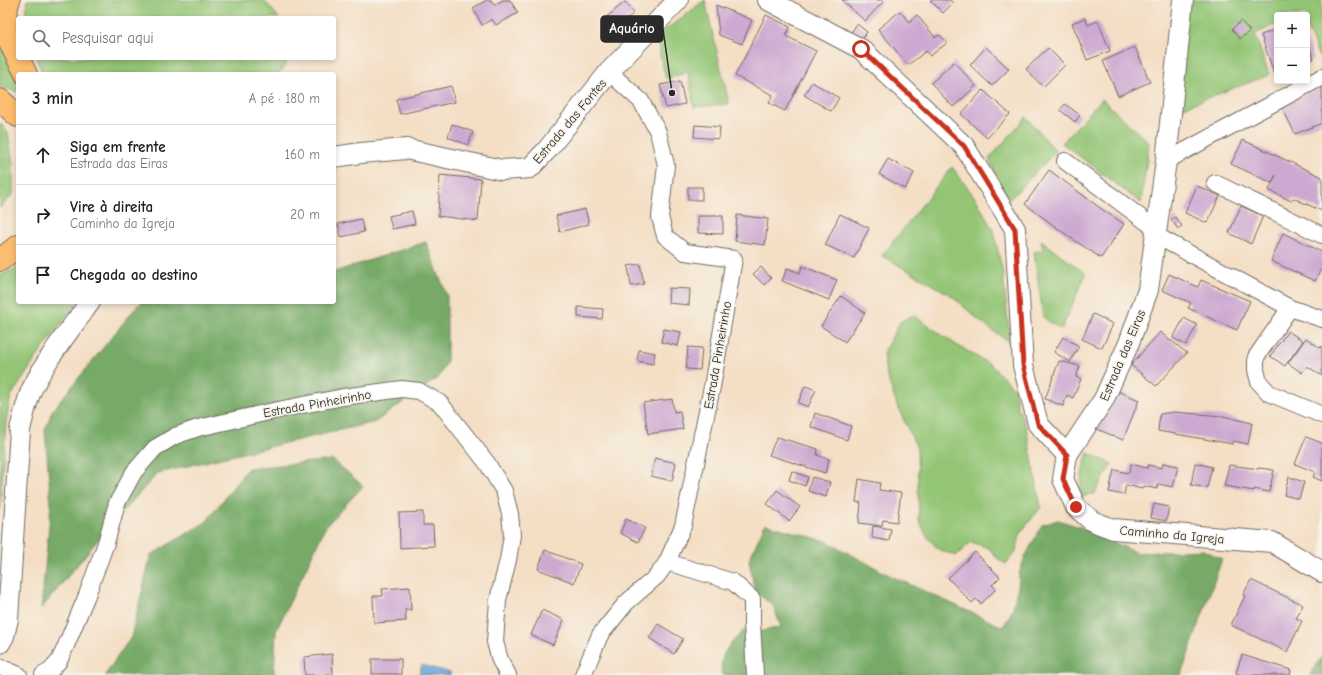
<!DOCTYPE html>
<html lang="pt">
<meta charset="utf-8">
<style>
:root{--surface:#fff;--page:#f2f2f2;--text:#202124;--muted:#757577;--line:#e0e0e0}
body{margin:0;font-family:"Comic Neue",sans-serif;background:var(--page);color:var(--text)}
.controls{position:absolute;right:12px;top:12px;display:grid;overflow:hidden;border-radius:4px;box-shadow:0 2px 6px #0003}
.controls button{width:36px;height:36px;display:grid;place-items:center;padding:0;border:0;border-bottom:1px solid var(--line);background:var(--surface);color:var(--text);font:20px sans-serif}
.stop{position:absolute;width:12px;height:12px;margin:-9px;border:3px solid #c8321e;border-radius:50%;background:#fff}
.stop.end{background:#c8321e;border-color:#fff;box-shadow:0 1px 4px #0008}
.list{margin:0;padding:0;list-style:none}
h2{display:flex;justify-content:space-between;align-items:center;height:52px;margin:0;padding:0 16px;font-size:17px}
h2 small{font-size:13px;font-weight:400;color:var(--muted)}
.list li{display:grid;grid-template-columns:26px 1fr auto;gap:12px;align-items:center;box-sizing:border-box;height:60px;padding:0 16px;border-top:1px solid var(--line)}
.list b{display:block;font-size:15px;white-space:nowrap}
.list p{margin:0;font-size:13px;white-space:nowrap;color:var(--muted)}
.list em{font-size:13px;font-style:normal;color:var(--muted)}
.icon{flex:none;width:22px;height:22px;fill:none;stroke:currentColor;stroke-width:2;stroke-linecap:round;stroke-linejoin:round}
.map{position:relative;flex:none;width:1322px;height:675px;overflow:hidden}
.search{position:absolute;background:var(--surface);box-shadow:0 2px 6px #0003;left:16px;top:16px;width:320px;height:44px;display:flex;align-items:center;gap:10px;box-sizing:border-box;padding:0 14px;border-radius:4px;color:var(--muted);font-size:15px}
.panel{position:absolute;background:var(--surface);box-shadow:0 2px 6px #0003;left:16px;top:72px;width:320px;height:232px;border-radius:4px}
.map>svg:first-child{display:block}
.green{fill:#93c575;stroke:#5f7850}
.forest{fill:#76aa66;stroke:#506a48}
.water{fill:#69adde;stroke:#4a6c84}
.building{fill:#cda9d1}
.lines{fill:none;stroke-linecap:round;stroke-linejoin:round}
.minor-casing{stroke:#716a61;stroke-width:18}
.tertiary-casing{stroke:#716a61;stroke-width:22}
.primary-casing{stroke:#716a61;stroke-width:24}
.minor{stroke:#fff;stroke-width:16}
.tertiary{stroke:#fff;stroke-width:20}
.primary{stroke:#fcbd6f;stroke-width:22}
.route{stroke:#c8321e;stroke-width:5}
.labels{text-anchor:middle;stroke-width:3;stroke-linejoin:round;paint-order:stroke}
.street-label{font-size:13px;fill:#2b2b2b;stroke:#f7f3e8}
.leader{fill:none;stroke:#2b2b2b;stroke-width:1.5}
.callout-dot{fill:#2b2b2b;stroke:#f7f3e8;stroke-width:1.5}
.callout{fill:#2b2b2b;stroke:#2b2b2b;stroke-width:1.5}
.callout-label{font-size:14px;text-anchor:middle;font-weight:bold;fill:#fff}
</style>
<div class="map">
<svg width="1322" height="675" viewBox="0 0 1322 675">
<rect width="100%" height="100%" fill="#f7f3e8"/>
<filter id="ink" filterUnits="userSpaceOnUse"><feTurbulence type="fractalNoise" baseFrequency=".025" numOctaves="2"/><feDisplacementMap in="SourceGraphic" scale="8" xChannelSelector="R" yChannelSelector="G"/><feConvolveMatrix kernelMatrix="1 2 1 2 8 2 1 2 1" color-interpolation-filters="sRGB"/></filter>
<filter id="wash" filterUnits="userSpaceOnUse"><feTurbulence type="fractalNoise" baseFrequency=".012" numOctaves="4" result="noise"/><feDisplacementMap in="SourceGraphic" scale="16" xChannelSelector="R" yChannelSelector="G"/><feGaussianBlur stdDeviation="0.9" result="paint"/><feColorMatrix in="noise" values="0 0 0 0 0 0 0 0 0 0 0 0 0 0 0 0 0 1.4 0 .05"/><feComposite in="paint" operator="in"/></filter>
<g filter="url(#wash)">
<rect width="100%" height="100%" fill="#f4dec4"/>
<!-- green -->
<g class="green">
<path d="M27 0H264L279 18H25Z"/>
<path d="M705 0 729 104 694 107 688 72 666 79 656 37Z"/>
<path d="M1185 0H1322V55L1319 57 1307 28V15H1301V14L1298 15H1277V24L1255 34 1269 75 1178 109Z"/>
<path d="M0 41 18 80V92L0 87Z"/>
<path d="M36 58H286L285 67 278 74H43Z"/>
<path d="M1102 99 1149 143 1141 203 1062 143Z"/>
<path d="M1026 117 1056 151 1008 201 989 159Z"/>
<path d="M0 123 8 133 13 163V194L0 208Z"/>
<path d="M952 167 976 199 993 230 1003 273 1010 343 981 322 952 296 925 280 882 256Z"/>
<path d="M1041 240 1086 274 1061 330 1043 317 1034 252 1043 250Z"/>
<path d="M18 267V302H77L37 357 11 396 6 421 0 509V276Z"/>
<path d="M913 315 955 344 991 365 1014 388 1018 408 1026 427 1041 507 1021 532 1016 551 1006 564 997 558 989 548 971 542 956 556 938 549 926 535 919 520 917 448 897 405 886 373 883 353 900 322Z"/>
<path d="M1088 453 1112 464 1094 494H1089L1081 498C1079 482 1083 468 1088 453Z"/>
</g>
<!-- forest -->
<g class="forest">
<path d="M426 242 447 296V361L439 377 375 422 158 473 112 523 41 609 51 505 45 430 52 411 137 306 142 302H190L193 305 206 302H334V272Z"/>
<path d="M333 460 363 486 326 526 276 631 274 675H105L131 637 151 555 206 522 248 468Z"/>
<path d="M1058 520 1089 530 1136 553 1203 550 1222 559 1181 675H722C718 654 730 644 743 631L758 632 781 627 773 605 755 592 749 560 765 524 826 541 889 575 1003 627 1012 611 1018 587 1019 574 1025 557 1042 525Z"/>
<path d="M1322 656V675H1310Z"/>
</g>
<!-- water -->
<path class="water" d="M422 665 451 673 450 675H419Z"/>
<g id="blocks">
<!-- building -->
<g class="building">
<path d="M487 0H491L494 5 503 0H510L518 13 496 25 492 19 482 25 473 8Z"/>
<path d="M842 0H883L884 1 865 21Z"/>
<path d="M930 0H950L953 3 943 13Z"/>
<path d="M625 2 634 13 613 30 604 19Z"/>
<path d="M716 5 752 20 742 44 719 35Z"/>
<path d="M900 11 909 22 917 15 935 37 940 35 947 43 930 56 926 51 908 65 878 29Z"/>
<path d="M766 15 790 27 786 36 816 51 785 111 769 103 773 95 735 76Z"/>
<path d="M1085 18 1088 25 1098 21 1110 51 1087 60 1072 23Z"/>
<path d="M1241 21 1250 31 1240 39 1232 29Z"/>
<path d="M857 24 867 32 861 41 850 34Z"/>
<path d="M1277 29V72L1274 73 1261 35Z"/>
<path d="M1307 41 1314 59 1307 61Z"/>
<path d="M986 47 1009 69 992 86 970 65Z"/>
<path d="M1135 47 1150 82 1118 96 1103 61Z"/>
<path d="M1048 48 1065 65 1043 87 1026 69Z"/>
<path d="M954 62 976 86 953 107 931 83Z"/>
<path d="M680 81 685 104 666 108 660 85Z"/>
<path d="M812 82 839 98 831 111 804 95Z"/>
<path d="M451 86 455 102 400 114 396 99Z"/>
<path d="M1322 86V123L1295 134 1281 105Z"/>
<path d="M983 90 1010 114 987 138 961 114Z"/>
<path d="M1065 104 1080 115 1075 122 1060 110Z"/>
<path d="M452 124 473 132 468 145 448 137Z"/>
<path d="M695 125 720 127 719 139 694 137Z"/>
<path d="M1243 140 1322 177V211L1293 198 1291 201 1269 190 1276 175 1272 183 1231 164Z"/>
<path d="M888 159 914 173 905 189 879 174Z"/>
<path d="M1049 170 1103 210 1124 224 1101 258 1068 236 1025 204Z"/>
<path d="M440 175 481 179 478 221 438 216Z"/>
<path d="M1197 186 1220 196 1207 223 1185 213Z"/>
<rect x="688" y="187" width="14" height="13"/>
<path d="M1241 206 1263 216 1251 244 1229 233Z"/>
<path d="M585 209 589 224 560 232 556 216Z"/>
<path d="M412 211 415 224 392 229 389 216Z"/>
<path d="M840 214 869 228 854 258 825 245Z"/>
<path d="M737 215 768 219 765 245 735 241Z"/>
<path d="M698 216H723V234L698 233Z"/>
<path d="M1175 217 1182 226 1178 229 1171 219Z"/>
<path d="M361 219 364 232 341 237 338 224Z"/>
<path d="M1283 233 1322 252V267L1315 281 1271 261Z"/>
<path d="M640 264 644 284 631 286 628 266Z"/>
<path d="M802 266 837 280 829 300 782 281 787 268 800 273Z"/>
<path d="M761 267 771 278 764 285 753 274Z"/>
<path d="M1169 274 1198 287 1201 280 1250 301 1237 330 1188 308 1191 303 1162 290Z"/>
<path d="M669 288 690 289 689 305 668 303Z"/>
<path d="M841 296 865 313 845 342 821 326Z"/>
<path d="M578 307 603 309 602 319 578 317Z"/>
<path d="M1093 314 1113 324 1102 348 1082 339Z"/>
<path d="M1184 318 1197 325 1186 345 1173 338Z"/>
<path d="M664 329 681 332 678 346 661 342Z"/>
<path d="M1288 331 1303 341 1285 366 1270 356Z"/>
<path d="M1160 332 1187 353 1156 386 1131 365Z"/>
<path d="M1063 337 1079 346 1070 362 1054 352Z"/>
<path d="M1306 338 1320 348 1322 346V376L1307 366 1302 373 1288 363Z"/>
<path d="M688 347 702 348 700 370 686 369Z"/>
<path d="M639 350 655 353 653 364 637 361Z"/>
<path d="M1059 361 1080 366 1076 377 1081 379 1073 398 1067 395 1063 406 1045 399Z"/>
<path d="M805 386 816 390 808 407 798 403Z"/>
<path d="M1115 390 1139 400 1123 440 1097 429 1105 408Z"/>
<path d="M672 399 674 412 680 411 683 429 648 434 643 403Z"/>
<path d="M1174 412 1223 416 1252 423 1248 444 1233 441V444L1158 431 1160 414Z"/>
<path d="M815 413 851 426 847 440 811 427Z"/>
<path d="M777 437 818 449 817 455 829 459 825 473 769 455Z"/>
<path d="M1306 437 1322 443V481L1313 477 1315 472 1295 464Z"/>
<path d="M655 458 676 463 672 481 651 476Z"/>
<path d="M1163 463 1178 466 1173 487 1158 484 1157 489 1143 486 1142 489 1126 485 1124 495 1109 492 1114 470 1129 473 1131 464 1147 468 1148 465 1162 468Z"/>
<path d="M1195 463 1212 467 1207 488 1191 485Z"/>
<path d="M1229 465 1259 469V468L1274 470 1269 492 1254 489V491L1224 486Z"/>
<path d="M792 471 808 477 805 486 789 480Z"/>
<path d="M812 477 830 482 826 497 808 491Z"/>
<path d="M1289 477 1304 482 1299 499 1284 495Z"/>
<path d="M859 479 880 483 879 490 901 493 897 522 883 520 882 526 859 523 861 503 856 502Z"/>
<path d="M777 490 800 507 789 521 767 504Z"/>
<path d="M1154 504 1169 507 1166 521 1151 518Z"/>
<path d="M423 512V525H433L434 546 400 548 399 513Z"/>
<path d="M626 519 645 528 638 542 620 533Z"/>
<path d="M873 526 891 529 889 541 872 538Z"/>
<path d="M545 550 581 564 574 583 538 569Z"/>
<path d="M975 552 1000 577 992 585 996 589 981 604 976 599 972 603 948 578Z"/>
<path d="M1251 580 1303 605 1296 618 1302 621 1287 652 1231 625 1245 596 1243 595Z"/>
<path d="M410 587 411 610H405L406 621 374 623 373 596H383L382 589Z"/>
<path d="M542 610 564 620 553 645 531 635Z"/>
<path d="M658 624 683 639 674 654 649 638Z"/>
<path d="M332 654 333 675H305L304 657Z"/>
<path d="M1242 655 1291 670 1290 675H1242L1236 673Z"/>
<rect x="372" y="659" width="29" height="15"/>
</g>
</g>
</g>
<g filter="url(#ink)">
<use href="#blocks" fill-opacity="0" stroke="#716a61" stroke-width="1"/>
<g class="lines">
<!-- minor casing -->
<g class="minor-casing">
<g id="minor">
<path d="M1065 161 1156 229"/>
<path d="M1166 161 1322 77"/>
<path d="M1215 183 1322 235"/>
<path d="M1155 235 1290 308 1322 319"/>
<path d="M1290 308 1256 357V370L1259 382 1269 393 1322 415"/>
<path d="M667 562 733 582 752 599V623L755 675"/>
<path d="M0 667 19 675"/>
<path d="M43 675 50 671 59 661 65 648 87 595 106 543 117 503 134 472 155 448 175 436 198 428 278 410 343 397 402 389 419 391 440 403 487 463 504 491 510 514 512 535 508 560 498 600 495 642 500 660 508 675"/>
<path d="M583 675 600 635 626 603 657 576 667 562 683 526 712 387 734 259 685 252 665 236 660 217 666 165 658 132 641 101 609 72"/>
</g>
</g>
<!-- tertiary casing -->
<g class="tertiary-casing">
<g id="tertiary">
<path d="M768 0 861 49 964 146 1015 229 1023 365 1038 424 1067 455"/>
<path d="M1183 0 1166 161 1148 290 1129 343 1104 399 1067 455 1063 479 1076 507 1092 521 1113 529 1272 542 1322 572"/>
<path d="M334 157 361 153 406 149 502 170 530 168 547 150 609 72 678 0"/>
<path d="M0 643 4 636 8 619 20 430C23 417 26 404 31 391 46 359 69 331 90 302"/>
</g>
</g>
<!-- primary casing -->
<g class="primary-casing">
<g id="primary">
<path d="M9 0 7 5 5 33 26 74"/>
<path d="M0 100 18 116"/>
<path d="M0 260 18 246"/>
</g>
</g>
<!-- minor -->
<use href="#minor" class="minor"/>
<!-- tertiary -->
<use href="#tertiary" class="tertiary"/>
<!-- primary -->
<use href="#primary" class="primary"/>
</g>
</g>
<g class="lines" filter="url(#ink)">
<!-- route -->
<path class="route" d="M861 49 964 146 1015 229 1023 365 1038 424 1067 455 1063 479 1076 507"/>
</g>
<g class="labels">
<!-- street labels -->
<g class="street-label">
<text transform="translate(569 121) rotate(-50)" y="5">Estrada das Fontes</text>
<text transform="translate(717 355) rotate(-80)" y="5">Estrada Pinheirinho</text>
<text transform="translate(1122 355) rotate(-67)" y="5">Estrada das Eiras</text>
<text transform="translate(317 403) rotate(-10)" y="5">Estrada Pinheirinho</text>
<text transform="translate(1172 534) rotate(5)" y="5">Caminho da Igreja</text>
</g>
</g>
<!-- callouts -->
<path class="leader" d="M672 93L663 29"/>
<circle class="callout-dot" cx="672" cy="93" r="4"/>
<rect class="callout" x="601" y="16" width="62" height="26" rx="4"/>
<g class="callout-label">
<text x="632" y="33">Aquário</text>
</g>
</svg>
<div class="controls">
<button>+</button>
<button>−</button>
</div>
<div class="stop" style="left:861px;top:49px"></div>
<div class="stop end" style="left:1076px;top:507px"></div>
<div class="search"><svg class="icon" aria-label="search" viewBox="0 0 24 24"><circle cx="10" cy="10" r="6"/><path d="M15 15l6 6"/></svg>Pesquisar aqui</div>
<section class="panel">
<h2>3 min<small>A pé · 180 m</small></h2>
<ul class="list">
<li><svg class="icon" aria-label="ahead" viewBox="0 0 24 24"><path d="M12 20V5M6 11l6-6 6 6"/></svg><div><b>Siga em frente</b><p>Estrada das Eiras</p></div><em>160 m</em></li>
<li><svg class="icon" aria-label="right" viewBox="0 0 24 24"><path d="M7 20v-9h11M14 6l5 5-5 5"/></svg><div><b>Vire à direita</b><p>Caminho da Igreja</p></div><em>20 m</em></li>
<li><svg class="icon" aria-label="arrive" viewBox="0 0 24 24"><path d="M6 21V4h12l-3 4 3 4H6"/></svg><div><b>Chegada ao destino</b></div></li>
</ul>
</section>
</div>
